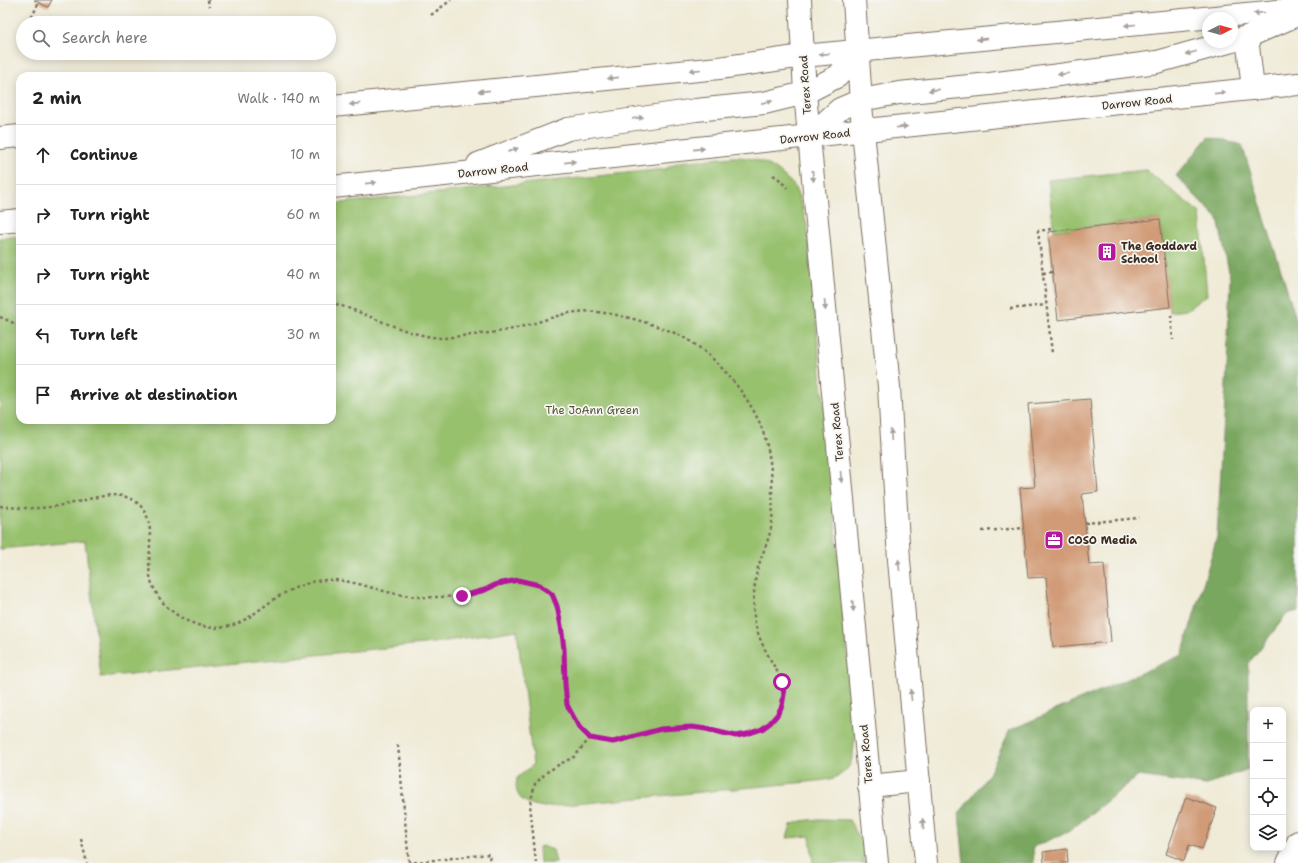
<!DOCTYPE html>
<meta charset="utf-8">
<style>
:root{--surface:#fff;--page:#f6f6f6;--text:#222;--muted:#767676;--line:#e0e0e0}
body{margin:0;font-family:"Shantell Sans",sans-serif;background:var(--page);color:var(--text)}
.controls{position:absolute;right:12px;bottom:12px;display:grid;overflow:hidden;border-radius:8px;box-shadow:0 2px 10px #0003}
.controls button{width:36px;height:36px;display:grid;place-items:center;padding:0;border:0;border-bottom:1px solid var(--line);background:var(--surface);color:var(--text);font:20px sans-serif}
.compass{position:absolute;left:1202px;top:12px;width:36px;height:36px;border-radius:50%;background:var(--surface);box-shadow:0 2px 10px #0003;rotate:84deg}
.stop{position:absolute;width:12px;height:12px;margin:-9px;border:3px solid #b5179e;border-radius:50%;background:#fff}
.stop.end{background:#b5179e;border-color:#fff;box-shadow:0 1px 4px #0008}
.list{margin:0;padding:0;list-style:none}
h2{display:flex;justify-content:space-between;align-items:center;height:52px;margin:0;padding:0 16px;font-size:17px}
h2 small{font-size:13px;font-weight:400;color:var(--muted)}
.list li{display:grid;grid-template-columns:26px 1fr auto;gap:12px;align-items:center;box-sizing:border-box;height:60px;padding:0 16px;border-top:1px solid var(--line)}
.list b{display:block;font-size:15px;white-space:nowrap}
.list em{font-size:13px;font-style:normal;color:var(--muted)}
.icon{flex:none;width:22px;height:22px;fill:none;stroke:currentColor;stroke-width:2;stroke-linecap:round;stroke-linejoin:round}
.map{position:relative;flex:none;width:1298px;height:863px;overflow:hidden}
.search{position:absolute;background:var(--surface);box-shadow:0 2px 10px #0003;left:16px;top:16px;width:320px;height:44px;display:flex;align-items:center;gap:10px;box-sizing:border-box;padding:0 14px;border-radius:22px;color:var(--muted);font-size:15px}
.panel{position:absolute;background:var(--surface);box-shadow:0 2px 10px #0003;left:16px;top:72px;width:320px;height:352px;border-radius:12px}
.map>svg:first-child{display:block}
.green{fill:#98c16e;stroke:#6a7646}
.forest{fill:#7aa761;stroke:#5a6840}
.building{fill:#d19b77}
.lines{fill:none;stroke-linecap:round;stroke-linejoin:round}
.street-casing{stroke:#7a6e5f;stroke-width:24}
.secondary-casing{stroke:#7a6e5f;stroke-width:24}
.primary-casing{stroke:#7a6e5f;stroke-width:24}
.path{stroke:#7a6e5f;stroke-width:2.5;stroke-dasharray:3 3;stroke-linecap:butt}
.street{stroke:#fff;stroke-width:22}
.secondary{stroke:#fff;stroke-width:22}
.primary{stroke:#fff;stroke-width:22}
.oneway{fill:#a79f9a}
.route{stroke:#b5179e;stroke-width:5}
.labels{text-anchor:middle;stroke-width:3.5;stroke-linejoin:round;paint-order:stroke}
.street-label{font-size:11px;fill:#3b2a1e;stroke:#f6f6f2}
.poi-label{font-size:11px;font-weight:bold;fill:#3b2a1e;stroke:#f6f6f2;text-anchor:start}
.park-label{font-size:11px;fill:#575736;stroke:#f6f6f2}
</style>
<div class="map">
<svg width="1298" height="863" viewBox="0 0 1298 863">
<rect width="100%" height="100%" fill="#f6f6f2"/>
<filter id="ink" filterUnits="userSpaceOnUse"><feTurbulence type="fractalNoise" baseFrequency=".025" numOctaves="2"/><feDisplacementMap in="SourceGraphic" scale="8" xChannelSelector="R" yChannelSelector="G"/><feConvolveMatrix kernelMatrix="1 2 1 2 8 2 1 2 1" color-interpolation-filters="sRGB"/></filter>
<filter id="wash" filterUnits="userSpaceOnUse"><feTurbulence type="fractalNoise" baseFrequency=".012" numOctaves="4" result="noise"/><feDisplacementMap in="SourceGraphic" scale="16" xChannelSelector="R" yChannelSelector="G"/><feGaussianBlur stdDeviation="0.9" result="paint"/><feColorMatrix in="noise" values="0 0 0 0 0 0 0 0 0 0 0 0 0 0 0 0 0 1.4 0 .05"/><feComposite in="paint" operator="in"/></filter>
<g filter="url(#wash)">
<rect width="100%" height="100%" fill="#f0ebd7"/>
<!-- green -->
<g class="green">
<path d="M732 157C754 157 769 162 785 177 788 180 792 183 794 186 800 198 803 212 807 225L855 734C854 743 854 754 851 762 843 781 824 780 807 782L544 807C525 804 513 799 517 778L533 765 517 630 433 643 101 677 85 541 0 549V238L20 236V420H332V204L665 169 678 162Z"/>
<path d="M1146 170 1200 213 1207 295 1186 310 1170 312 1160 219 1054 231 1048 180Z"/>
<path d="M819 819 849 820 862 842 865 863H813L810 836 787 838 791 825 801 821Z"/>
<path d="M542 846 553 850 556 863H540L539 847Z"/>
</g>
<!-- forest -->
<path class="forest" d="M1208 137 1242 145 1298 325V611L1287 614 1248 664V769L1206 785 1138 776 1068 832 1033 847 1034 863H964L959 814 989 774 1010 730 1182 655 1217 537 1227 368 1230 277 1218 219 1176 176Z"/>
<g id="blocks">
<!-- building -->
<g class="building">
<path d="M34 0H52L48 7Z"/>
<path d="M1160 219 1170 307 1058 320 1048 232Z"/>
<path d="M1090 399 1098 492 1082 494 1089 565 1104 564 1111 642 1053 647 1046 577 1028 578 1020 488 1035 487 1028 404Z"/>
<path d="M1186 797 1217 808 1202 849 1189 845 1184 861 1166 854Z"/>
<path d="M1067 849 1068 863H1044L1043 852Z"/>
</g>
</g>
</g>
<g filter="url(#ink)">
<use href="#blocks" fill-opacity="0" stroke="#7a6e5f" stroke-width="1"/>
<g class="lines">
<!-- street casing -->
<g class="street-casing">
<path id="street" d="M1288 863 1298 842"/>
</g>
<!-- secondary casing -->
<g class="secondary-casing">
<g id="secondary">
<path d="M800 0 805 93 877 863"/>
<path d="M854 0 863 131 889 387 899 560 926 863"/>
<path d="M869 786 919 781"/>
</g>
</g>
<!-- primary casing -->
<g class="primary-casing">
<g id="primary">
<path d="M1247 37 1253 89"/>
<path d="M1232 41 1247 37 1297 15"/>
<path d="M332 106 719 68 803 56 1298 9"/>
<path d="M809 137 840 109 861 100 899 93 990 84 1157 62 1229 42"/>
<path d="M0 138 20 136"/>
<path d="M478 164 568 129 696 110 764 103 805 93 838 76 858 51"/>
<path d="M332 187 1298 84"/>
<path d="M0 222 20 220"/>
</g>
</g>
<!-- path -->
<g class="path">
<path d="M208 0 209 7"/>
<path d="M431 15 451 0"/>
<path d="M29 23 39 2"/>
<path d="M773 175 779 179 787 188"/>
<path d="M1051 229 1038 231 1052 353"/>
<path d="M1043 273 1052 272"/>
<path d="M1010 309 1046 305"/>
<path d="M1171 315 1173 340"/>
<path d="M0 317 20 326"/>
<path d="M0 506C21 509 42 509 63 505 85 502 112 488 133 500 160 516 146 551 150 576 155 603 181 623 207 627 239 632 255 611 279 596 290 590 301 585 312 582 340 575 365 587 392 593 406 596 422 598 437 597 452 597 467 595 481 591 502 585 511 577 533 584 539 585 545 588 549 592 555 598 557 608 559 616 563 634 564 652 565 670 565 682 564 695 568 706 569 710 574 719 576 722 585 736 589 738 604 741 607 741 610 742 613 742 630 742 648 730 666 728 677 727 690 727 702 728 723 732 732 740 755 732 760 730 766 727 770 723 781 714 786 696 782 682 781 678 776 669 774 666 765 650 756 634 754 616 753 602 754 585 757 571 761 556 768 543 771 528 773 516 773 504 772 492 772 474 770 455 765 438 755 401 715 353 681 336 657 324 603 308 576 312 558 314 541 322 524 326 504 332 482 334 461 336 459 336 446 338 443 338 404 336 369 313 332 303"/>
<path d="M1085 523 1139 518"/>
<path d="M982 531 1024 528"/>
<path d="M398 745 409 863"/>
<path d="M81 839 87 863"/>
<path d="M408 863 489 854 490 863"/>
<path d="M536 863 530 804 535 784 547 772 560 764 574 757 590 738"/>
</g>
<!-- street -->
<use href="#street" class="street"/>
<!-- secondary -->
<use href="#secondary" class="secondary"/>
<!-- primary -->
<use href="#primary" class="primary"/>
</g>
<!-- one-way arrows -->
<defs><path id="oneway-solid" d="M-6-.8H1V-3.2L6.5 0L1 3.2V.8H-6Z"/></defs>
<g class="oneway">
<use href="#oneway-solid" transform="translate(1259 13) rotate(175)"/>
<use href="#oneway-solid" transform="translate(1130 25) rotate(175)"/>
<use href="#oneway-solid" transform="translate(982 39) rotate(174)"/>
<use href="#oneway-solid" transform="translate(1191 53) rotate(164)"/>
<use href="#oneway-solid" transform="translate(824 54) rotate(175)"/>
<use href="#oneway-solid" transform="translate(695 70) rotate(175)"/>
<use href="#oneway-solid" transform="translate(1063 74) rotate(173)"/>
<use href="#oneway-solid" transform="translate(613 78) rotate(174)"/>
<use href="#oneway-solid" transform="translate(934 90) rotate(174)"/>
<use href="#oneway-solid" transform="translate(484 91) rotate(174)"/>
<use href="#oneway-solid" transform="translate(1220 93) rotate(-6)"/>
<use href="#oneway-solid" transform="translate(767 102) rotate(-11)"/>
<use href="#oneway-solid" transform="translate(355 104) rotate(174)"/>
<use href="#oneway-solid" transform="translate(638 118) rotate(-8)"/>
<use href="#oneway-solid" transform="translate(902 127) rotate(-6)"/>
<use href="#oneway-solid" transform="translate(699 149) rotate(-6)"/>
<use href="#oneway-solid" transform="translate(513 150) rotate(-21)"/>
<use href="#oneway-solid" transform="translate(570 162) rotate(-6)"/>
<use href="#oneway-solid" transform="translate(813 176) rotate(84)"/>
<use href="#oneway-solid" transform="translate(371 183) rotate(-6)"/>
<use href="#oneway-solid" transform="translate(825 305) rotate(85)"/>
<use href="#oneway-solid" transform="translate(891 435) rotate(-93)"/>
<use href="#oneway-solid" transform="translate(841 477) rotate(85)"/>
<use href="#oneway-solid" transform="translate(899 565) rotate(-95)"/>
<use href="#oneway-solid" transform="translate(853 606) rotate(85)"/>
<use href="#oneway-solid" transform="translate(911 695) rotate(-95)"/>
<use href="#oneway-solid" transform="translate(923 824) rotate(-95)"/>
</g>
</g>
<g class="lines" filter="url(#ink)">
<!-- route -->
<path class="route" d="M462 596 485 590 497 584 518 580 539 585 552 594 557 606 561 626 564 649 565 684 567 705 579 727 590 738 613 742 661 729 692 727 706 729 736 736 747 734 762 729 770 723 777 715 782 706 784 694 782 682"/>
</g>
<!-- icons -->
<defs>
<g id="building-square" transform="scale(1)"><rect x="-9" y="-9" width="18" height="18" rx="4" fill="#b5179e" stroke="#f6f6f2"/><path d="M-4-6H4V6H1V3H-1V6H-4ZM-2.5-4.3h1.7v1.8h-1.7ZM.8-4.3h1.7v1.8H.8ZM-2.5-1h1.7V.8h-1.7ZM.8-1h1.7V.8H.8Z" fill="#fff"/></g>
<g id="office-square" transform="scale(1)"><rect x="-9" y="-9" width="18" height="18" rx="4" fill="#b5179e" stroke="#f6f6f2"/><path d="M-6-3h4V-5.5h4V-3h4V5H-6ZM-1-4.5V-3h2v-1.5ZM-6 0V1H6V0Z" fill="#fff"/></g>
</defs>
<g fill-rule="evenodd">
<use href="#building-square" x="1107" y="252"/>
<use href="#office-square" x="1054" y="540"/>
</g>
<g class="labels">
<!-- street labels -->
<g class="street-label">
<text transform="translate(805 85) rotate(-94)" y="4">Terex Road</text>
<text transform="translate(1137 102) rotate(-6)" y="4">Darrow Road</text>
<text transform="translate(815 136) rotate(-6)" y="4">Darrow Road</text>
<text transform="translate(493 170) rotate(-6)" y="4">Darrow Road</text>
<text transform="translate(837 432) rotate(-95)" y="4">Terex Road</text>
<text transform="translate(866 754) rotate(-95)" y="4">Terex Road</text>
</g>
<!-- poi labels -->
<g class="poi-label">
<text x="1121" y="250">The Goddard<tspan x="1121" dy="13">School</tspan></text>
<text x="1068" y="544">COSO Media</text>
</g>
<!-- park labels -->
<g class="park-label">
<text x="592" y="414">The JoAnn Green</text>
</g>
</g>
</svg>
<div class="controls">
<button>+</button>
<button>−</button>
<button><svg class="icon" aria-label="locate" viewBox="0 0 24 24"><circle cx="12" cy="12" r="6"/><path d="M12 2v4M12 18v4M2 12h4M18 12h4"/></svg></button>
<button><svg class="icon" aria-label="layers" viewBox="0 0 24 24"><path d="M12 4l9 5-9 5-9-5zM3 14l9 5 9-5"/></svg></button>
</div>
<svg class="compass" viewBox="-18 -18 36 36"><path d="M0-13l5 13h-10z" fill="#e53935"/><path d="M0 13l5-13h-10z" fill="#767676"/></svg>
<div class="stop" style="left:782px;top:682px"></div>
<div class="stop end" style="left:462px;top:596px"></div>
<div class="search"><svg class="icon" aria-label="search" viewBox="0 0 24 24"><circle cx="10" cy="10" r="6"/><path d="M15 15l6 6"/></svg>Search here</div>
<section class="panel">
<h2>2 min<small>Walk · 140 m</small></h2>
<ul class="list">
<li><svg class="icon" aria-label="ahead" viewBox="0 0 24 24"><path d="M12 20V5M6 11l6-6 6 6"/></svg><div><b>Continue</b></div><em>10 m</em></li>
<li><svg class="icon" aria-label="right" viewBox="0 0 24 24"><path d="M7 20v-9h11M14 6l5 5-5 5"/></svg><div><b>Turn right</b></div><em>60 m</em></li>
<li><svg class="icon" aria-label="right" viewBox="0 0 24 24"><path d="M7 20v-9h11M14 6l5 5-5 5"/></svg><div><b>Turn right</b></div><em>40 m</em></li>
<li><svg class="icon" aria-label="left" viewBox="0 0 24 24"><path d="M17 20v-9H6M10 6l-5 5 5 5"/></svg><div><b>Turn left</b></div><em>30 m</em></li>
<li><svg class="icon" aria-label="arrive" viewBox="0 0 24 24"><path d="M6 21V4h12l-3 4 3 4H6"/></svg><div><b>Arrive at destination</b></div></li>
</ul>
</section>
</div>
